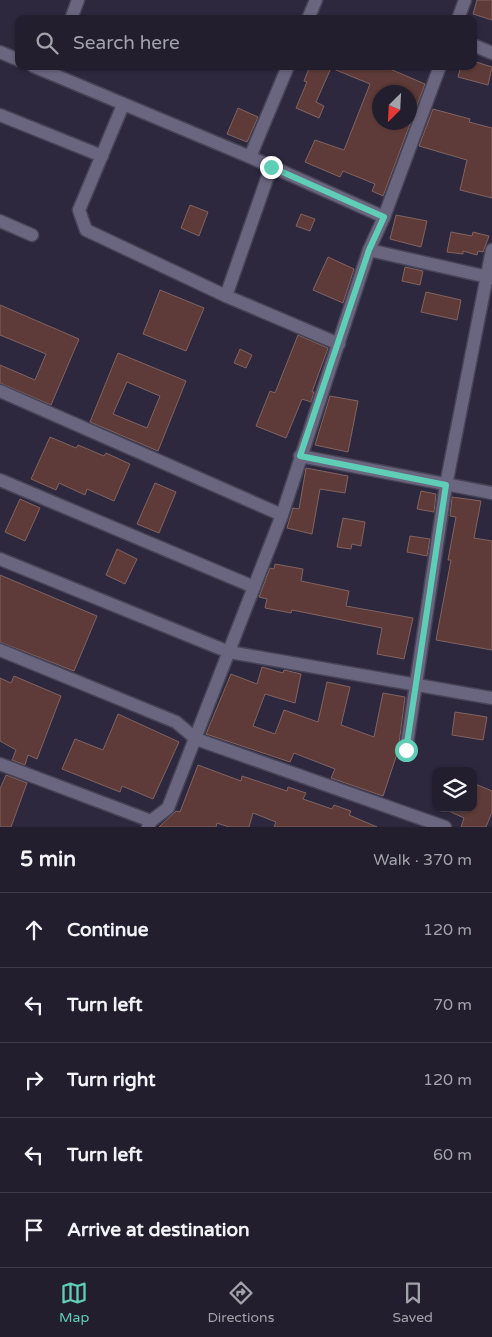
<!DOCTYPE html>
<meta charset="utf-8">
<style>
:root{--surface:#221e2e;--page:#2a2736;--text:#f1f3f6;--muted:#a2a2aa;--line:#3f3c4a;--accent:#5eceb7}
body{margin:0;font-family:"Varela Round",sans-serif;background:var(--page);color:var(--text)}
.controls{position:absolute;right:15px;bottom:15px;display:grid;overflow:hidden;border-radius:10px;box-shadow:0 1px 4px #0004}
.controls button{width:45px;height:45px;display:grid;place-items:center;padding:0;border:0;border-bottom:1px solid var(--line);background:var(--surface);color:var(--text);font:25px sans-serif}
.compass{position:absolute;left:372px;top:85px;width:45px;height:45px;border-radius:50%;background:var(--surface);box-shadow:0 1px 4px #0004;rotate:204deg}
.stop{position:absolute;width:15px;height:15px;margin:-11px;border:4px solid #5eceb7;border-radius:50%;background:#fff}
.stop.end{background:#5eceb7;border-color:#fff;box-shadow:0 1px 5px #0008}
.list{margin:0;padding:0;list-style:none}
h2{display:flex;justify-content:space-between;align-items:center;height:65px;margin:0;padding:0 20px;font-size:21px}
h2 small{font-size:16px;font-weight:400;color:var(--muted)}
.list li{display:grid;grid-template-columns:32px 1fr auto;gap:15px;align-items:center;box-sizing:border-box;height:75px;padding:0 20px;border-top:1px solid var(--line)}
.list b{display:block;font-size:19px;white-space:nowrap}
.list em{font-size:16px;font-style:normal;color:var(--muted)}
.icon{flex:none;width:28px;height:28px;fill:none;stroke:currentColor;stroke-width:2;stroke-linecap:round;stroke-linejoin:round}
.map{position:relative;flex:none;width:492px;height:827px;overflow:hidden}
.search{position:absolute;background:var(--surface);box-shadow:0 1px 4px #0004;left:15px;right:15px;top:15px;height:55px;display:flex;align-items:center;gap:12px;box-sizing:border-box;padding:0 18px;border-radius:10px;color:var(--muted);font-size:19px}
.sheet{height:440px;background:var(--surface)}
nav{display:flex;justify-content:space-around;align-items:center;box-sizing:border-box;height:70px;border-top:1px solid var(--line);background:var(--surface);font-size:14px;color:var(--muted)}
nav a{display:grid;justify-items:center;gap:2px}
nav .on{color:var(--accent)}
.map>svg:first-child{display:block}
.building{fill:#5e3b39;stroke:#816361;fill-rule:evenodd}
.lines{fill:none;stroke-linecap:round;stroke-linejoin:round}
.minor-casing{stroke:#484457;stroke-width:15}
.minor{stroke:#6b667f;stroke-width:12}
.route{stroke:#5eceb7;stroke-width:6}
</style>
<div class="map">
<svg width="492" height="827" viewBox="0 0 492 827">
<rect width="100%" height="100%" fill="#2d283e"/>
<!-- building -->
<g class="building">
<path d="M477 0H492V20L473 14Z"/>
<path d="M473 61 492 67 488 85 458 77 461 66H473Z"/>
<path d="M310 66H383L425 84 383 196 372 191 375 184 343 171 340 177 305 162 315 140 344 150 370 84 331 68 316 102 324 106 319 118 296 108 307 82 304 81ZM380 92H410V122H380Z"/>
<path d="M238 108 258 117 247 142 227 134Z"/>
<path d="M433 109 470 119 469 122 492 128V198L460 190 467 160 419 146Z"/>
<path d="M190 205 208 212 199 236 181 228Z"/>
<path d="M301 214 315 219 310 231 296 226Z"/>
<path d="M396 215 427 221 421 247 390 239Z"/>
<path d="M451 232 472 236 473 232 489 236 483 252 478 251 477 255 463 251V254L447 252Z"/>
<path d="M328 257 354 269 343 303 313 290Z"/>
<path d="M405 267 423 271 420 285 402 281Z"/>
<path d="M160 290 204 308 186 351 143 334Z"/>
<path d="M426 292 461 300 457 320 421 312Z"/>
<path d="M0 305 79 339 51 405 0 383V365L35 380 46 354 0 335Z"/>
<path d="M298 335 328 348 312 392H314L311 402 302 399 286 438 256 426 270 391 275 393Z"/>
<path d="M240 349 252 355 246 368 234 363Z"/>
<path d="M118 353 186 381 158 451 90 422ZM127 382 160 396 147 428 113 414Z"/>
<path d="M330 396 358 401 348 452 315 445Z"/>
<path d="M50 437 76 448 78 445 104 456 106 453 130 464 114 501 87 489 85 495 59 483 56 490 31 479Z"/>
<path d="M306 468 348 476 345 493 320 489 312 534 287 528 293 508 299 509Z"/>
<path d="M155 483 176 492 159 533 137 524Z"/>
<path d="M421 491 436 494 434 512 417 509Z"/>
<path d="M452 497 481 501 474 538 492 541V650L436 640 451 560H448L456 517 450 516Z"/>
<path d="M20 499 40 508 25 541 5 532Z"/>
<path d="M343 518 365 522 361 546 352 544 351 549 337 547Z"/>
<path d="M410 536 430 539 427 556 407 552Z"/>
<path d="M117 549 137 559 125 584 106 575Z"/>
<path d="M275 564 303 569 301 581 349 591 346 606 413 618 404 659 377 654 382 628 292 610 291 613 265 608 267 599 259 597 270 568 274 569Z"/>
<path d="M0 575 97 616 74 671 0 642Z"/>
<path d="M262 667 283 673 284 670 301 674 295 703 265 694 253 726 275 734 284 710 318 722 327 682 350 687 341 725 374 737 383 693 405 697 398 751 383 796 331 778 335 769 294 753 290 762 206 734 231 674 257 684Z"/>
<path d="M14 676 61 696 37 759 28 755 25 765 12 760 16 750 0 741V678L11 683Z"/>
<path d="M455 712 487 717 483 740 452 735Z"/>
<path d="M118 714 179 742 153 799 122 786 120 792 62 769 75 739 103 750Z"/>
<path d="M198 765 241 781 242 776 287 791 288 787 306 793 303 799 332 809 334 805 351 811 349 815 377 827H274L276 822 253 813 249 827H229L217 823 216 827H159L176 811 180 812Z"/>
<path d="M6 775 27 783 11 827H0V789Z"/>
<path d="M473 783 492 791V812L486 827H461L464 818 442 808H473Z"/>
</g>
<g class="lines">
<!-- minor casing -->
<g class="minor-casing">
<g id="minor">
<path d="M71 19 78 0"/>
<path d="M308 19 316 0"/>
<path d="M458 19 465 0"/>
<path d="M473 45 492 53"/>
<path d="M0 52 19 60"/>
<path d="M33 66 250 157 384 217"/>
<path d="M123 105 79 210 86 230 226 296 339 344"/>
<path d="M0 115 102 156"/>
<path d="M250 157 288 66"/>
<path d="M0 221 32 235"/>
<path d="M369 250 492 278"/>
<path d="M226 296 271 167"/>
<path d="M0 391 282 515"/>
<path d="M300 456 492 493"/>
<path d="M0 480 254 587"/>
<path d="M0 559 229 652 492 698"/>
<path d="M0 650 176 722 196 739 445 827"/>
<path d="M406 750 446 485 492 250"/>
<path d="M0 764 151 821 148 827"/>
<path d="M151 821 168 808 282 515 369 250 384 217 440 66"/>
</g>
</g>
<!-- minor -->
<use href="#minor" class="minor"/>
</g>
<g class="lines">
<!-- route -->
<path class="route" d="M271 167 384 217 369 250 300 456 446 485 406 750"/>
</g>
</svg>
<div class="controls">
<button><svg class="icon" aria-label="layers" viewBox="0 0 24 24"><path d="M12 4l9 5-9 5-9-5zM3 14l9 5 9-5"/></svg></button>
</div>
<svg class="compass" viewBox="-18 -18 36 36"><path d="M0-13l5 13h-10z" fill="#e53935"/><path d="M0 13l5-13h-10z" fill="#a2a2aa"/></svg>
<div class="stop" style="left:406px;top:750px"></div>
<div class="stop end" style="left:271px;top:167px"></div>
<div class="search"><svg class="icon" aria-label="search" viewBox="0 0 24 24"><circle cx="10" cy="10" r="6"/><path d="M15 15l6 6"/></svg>Search here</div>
</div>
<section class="sheet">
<h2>5 min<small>Walk · 370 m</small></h2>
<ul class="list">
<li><svg class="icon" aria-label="ahead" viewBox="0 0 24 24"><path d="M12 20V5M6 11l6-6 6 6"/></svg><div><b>Continue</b></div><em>120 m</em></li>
<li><svg class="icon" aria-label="left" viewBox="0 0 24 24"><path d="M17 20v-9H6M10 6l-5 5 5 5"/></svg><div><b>Turn left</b></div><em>70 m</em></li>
<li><svg class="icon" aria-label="right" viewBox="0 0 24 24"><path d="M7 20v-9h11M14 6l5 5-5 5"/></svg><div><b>Turn right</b></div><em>120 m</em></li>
<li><svg class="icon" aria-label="left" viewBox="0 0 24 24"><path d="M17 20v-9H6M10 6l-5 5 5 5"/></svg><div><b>Turn left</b></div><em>60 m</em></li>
<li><svg class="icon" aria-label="arrive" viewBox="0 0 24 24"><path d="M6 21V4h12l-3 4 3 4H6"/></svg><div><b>Arrive at destination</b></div></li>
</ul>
</section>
<nav>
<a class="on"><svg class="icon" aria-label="map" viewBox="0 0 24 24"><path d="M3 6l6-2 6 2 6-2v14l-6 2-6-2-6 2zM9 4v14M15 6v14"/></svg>Map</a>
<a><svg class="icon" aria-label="directions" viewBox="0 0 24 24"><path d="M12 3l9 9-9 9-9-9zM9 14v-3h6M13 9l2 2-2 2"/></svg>Directions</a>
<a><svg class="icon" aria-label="saved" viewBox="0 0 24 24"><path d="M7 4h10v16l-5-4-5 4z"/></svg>Saved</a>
</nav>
